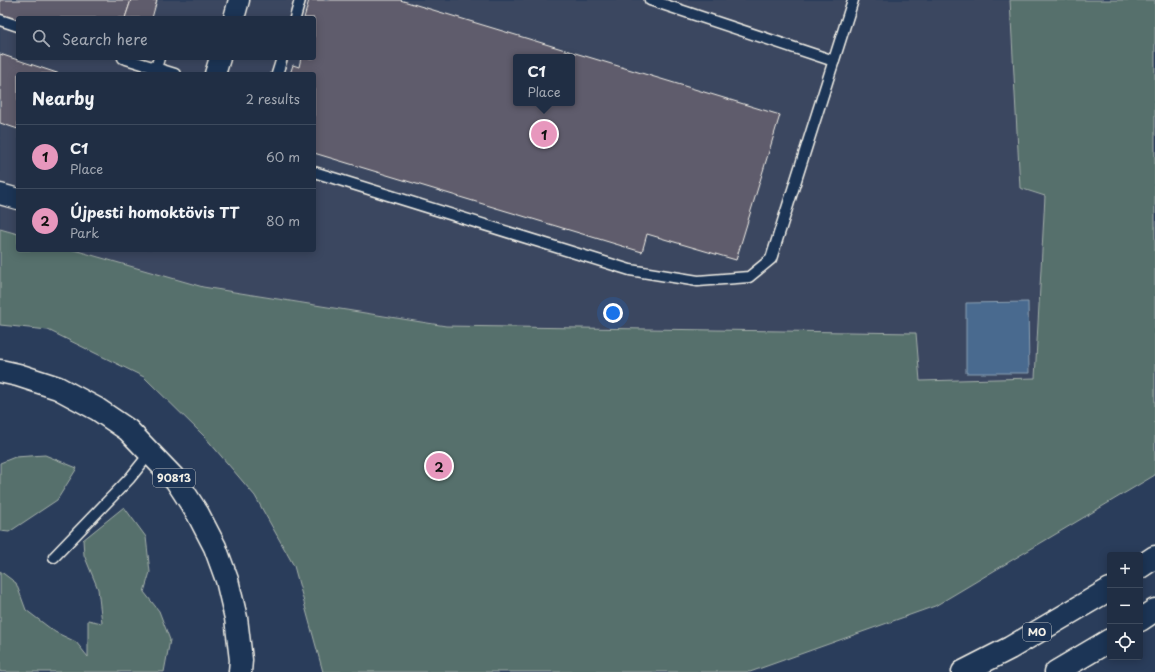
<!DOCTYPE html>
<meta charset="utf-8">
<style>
:root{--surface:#202e44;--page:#28364b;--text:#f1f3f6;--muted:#a2a8b2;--line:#3d4a5d;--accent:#e797bd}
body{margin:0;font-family:"Playpen Sans",sans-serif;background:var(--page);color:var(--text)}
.controls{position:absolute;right:12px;bottom:12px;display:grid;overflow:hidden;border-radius:4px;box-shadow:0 2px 10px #0003}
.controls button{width:36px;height:36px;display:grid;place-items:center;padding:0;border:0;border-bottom:1px solid var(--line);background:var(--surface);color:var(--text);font:20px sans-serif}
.you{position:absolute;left:613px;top:313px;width:14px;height:14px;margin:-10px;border:3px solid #fff;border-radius:50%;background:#1a73e8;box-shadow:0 0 0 6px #1a73e833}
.badge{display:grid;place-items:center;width:26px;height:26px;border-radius:50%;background:var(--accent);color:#111;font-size:13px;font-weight:700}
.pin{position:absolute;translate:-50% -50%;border:2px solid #fff;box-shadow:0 1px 4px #0006}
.popup{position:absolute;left:513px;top:54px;width:62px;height:52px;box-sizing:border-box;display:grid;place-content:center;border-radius:4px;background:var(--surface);filter:drop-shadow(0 1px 3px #0005);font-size:13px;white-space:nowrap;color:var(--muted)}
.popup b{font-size:15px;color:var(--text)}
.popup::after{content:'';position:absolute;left:50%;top:100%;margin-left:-8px;border:8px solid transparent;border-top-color:var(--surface)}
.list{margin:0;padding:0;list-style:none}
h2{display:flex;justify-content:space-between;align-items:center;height:52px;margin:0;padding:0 16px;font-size:17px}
h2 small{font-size:13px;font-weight:400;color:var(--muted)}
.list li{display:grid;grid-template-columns:26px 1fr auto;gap:12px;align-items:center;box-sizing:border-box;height:64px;padding:0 16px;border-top:1px solid var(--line)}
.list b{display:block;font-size:15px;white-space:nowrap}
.list p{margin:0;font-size:13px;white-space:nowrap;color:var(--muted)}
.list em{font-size:13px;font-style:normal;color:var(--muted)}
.icon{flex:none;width:22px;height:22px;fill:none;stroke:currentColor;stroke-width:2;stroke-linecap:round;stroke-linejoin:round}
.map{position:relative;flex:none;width:1155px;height:672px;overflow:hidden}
.search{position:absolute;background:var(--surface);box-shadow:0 2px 10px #0003;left:16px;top:16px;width:300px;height:44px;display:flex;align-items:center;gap:10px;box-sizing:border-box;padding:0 14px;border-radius:4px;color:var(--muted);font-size:15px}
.panel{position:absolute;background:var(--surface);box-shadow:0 2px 10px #0003;left:16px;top:72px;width:300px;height:180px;border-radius:4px}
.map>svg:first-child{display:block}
.built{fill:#3a4660;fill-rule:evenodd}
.green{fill:#56706c;stroke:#a5b0aa}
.water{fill:#496b8f;stroke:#8da1b3}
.building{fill:#5f5b6c;stroke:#f4f1e8;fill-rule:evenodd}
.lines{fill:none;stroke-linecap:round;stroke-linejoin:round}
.lane-casing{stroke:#f4f1e8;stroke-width:13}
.street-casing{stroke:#f4f1e8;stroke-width:23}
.highway-casing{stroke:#f4f1e8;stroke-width:25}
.lane{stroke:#1d3557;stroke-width:10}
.street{stroke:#1d3557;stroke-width:20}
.highway{stroke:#1d3557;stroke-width:22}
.labels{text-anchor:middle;stroke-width:3;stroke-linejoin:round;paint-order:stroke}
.shield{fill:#1d3557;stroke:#b4b9bc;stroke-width:1}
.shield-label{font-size:11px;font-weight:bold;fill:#f4f1e8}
</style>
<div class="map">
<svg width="1155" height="672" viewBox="0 0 1155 672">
<rect width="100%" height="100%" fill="#2a3d5b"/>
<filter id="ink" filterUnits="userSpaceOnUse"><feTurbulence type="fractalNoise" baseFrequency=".025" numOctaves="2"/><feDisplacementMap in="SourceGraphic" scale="8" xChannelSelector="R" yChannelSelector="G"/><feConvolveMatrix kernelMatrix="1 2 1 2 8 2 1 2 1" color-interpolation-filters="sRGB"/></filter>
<g filter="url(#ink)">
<!-- built -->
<path class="built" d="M0 0H1010L1020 188 1045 196 1035 378 920 381 916 333 446 326 203 287 74 250H314V74H18V234L0 229ZM18 18H314V58H18ZM516 57H572V103H516Z"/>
<!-- green -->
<g class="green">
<path d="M1010 0H1155V475L935 606 750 672H323L294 566 255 496 205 437 144 377 48 330 0 325V229L18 234V250H74L203 287 446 326 916 333 920 381 1035 378 1045 196 1020 188Z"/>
<path d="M45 455 77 468 57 500 9 532 0 531V463L15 457Z"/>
<path d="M124 507 146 537 150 572 144 592 159 611 170 640 164 672H0V571L16 583 26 610 55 632 76 642 88 657V620L102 623 98 589 84 555 83 540Z"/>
</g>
<!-- water -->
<path class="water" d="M1028 302 1029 373H966V303Z"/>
<!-- building -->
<g class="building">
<path d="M0 0H131L125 18H18V20L0 14Z"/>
<path d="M131 0H157L152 18H125Z"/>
<path d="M309 0H400L780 115 736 260 647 234 642 252 314 153V74H290L293 65 299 67 301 58H314V18H304ZM516 57H572V103H516Z"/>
<path d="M0 54 60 74H18V129L0 123Z"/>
</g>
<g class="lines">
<!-- lane casing -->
<g class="lane-casing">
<g id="lane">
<path d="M650 0 834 61"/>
<path d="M295 18 300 0"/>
<path d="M0 20 18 26"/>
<path d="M123 58 175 74"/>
<path d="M156 68 159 58"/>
<path d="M277 74 282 58"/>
<path d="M314 172 630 270 698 281 749 277 771 259 853 0"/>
<path d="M54 557 130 478 150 453"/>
</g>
</g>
<!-- street casing -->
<g class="street-casing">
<g id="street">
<path d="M234 18 239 0"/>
<path d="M215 74 220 58"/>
<path d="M0 194 18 199"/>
</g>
</g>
<!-- highway casing -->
<g class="highway-casing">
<g id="highway">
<path d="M0 371 18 375 58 388 97 409 128 430 176 480 198 514 215 547 227 580 236 618 241 660 240 672"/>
<path d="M1140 567 1155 557"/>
<path d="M1140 620 1155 610"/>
<path d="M963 672 1010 648 1110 589"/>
<path d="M1056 672 1110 640"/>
</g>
</g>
<!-- lane -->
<use href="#lane" class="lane"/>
<!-- street -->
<use href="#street" class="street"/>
<!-- highway -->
<use href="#highway" class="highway"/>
</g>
</g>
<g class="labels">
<!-- shield labels -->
<g class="shield">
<rect x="153" y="469" width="42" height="18" rx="3"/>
<rect x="1023" y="623" width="28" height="18" rx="3"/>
</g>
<g class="shield-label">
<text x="174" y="482">90813</text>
<text x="1037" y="636">M0</text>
</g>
</g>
</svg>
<div class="controls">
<button>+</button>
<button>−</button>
<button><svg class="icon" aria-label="locate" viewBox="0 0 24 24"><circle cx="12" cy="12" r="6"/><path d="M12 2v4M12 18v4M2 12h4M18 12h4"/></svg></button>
</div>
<div class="you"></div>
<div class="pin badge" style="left:544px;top:134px">1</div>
<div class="popup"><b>C1</b>Place</div>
<div class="pin badge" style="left:439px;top:466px">2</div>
<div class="search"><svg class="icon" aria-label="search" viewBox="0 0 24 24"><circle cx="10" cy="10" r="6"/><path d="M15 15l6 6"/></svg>Search here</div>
<section class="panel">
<h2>Nearby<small>2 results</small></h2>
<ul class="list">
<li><span class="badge">1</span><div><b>C1</b><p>Place</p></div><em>60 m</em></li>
<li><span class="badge">2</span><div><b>Újpesti homoktövis TT</b><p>Park</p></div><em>80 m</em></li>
</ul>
</section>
</div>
